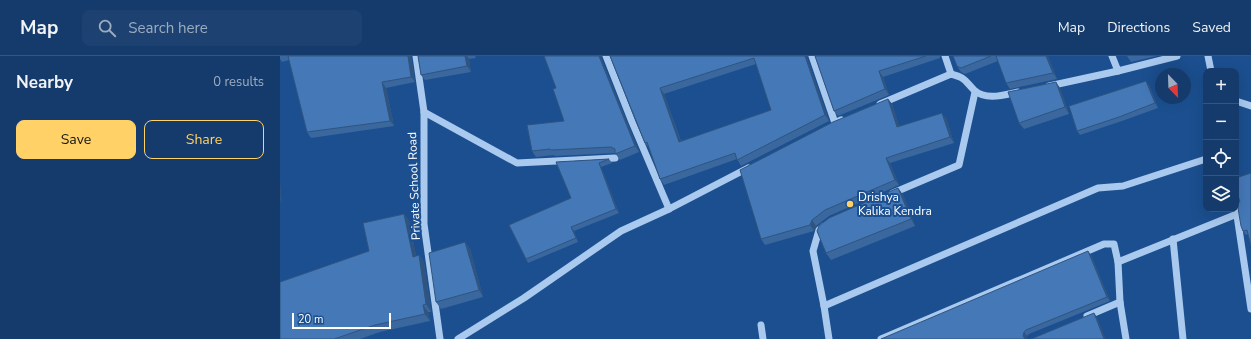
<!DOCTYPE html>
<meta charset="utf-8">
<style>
:root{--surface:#143b6b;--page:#1d4271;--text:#f1f3f6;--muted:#9dadc1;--line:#33557e;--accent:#ffd166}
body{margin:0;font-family:"Nunito Sans",sans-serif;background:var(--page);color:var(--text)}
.controls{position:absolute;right:12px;top:12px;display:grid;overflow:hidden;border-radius:8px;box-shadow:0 4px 16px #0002}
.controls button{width:36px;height:36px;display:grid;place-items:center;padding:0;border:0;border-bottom:1px solid var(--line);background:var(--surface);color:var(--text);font:20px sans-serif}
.compass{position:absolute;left:875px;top:12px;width:36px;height:36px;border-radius:50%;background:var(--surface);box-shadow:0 4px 16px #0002;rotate:157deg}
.scale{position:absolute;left:12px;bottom:10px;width:99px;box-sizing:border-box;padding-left:4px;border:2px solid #fff;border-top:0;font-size:11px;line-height:14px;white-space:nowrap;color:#fff;-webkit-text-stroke:3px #1b4f8f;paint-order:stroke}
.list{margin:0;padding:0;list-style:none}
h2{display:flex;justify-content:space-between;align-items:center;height:52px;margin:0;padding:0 16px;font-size:17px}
h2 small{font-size:13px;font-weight:400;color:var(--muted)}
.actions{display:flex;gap:8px;padding:12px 16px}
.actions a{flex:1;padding:9px 0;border:1px solid var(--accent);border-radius:8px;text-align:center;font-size:14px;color:var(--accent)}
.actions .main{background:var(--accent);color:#111}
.icon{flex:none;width:22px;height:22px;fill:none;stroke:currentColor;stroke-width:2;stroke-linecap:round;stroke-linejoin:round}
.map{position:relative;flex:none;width:971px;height:283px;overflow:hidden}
header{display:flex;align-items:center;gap:24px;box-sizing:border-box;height:56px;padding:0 20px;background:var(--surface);border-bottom:1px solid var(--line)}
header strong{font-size:19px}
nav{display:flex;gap:22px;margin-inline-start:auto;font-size:14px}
.search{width:280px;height:36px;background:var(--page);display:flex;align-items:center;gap:10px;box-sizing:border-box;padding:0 14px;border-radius:8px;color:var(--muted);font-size:15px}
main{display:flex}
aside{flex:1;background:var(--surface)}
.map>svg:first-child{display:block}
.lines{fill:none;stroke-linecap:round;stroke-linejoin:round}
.minor{stroke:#a9c9ee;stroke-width:7}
.wall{fill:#3a679d;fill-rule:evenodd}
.shaded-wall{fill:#305480}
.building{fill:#4478b7;stroke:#305480;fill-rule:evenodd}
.poi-dot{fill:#ffd166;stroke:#1b4f8f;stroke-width:1.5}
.labels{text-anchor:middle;stroke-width:4;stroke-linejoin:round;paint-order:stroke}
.street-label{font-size:12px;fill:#fff;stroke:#1b4f8f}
.poi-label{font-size:12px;fill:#fff;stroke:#1b4f8f;text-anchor:start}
</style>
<header>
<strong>Map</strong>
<div class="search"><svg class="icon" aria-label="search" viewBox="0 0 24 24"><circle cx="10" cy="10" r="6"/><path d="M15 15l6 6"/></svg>Search here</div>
<nav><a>Map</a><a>Directions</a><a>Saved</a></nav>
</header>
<main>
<aside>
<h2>Nearby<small>0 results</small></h2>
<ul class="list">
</ul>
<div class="actions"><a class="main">Save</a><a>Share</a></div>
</aside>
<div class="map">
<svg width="971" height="283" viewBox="0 0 971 283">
<rect width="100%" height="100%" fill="#1b4f8f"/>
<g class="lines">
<!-- minor -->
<g class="minor">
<path d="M136 0 144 56V168L160 283"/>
<path d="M326 0 352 66 389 153"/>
<path d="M532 0 555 67 561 64"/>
<path d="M665 0 671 18"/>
<path d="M832 0 838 15 897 0"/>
<path d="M928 0 931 15"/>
<path d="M769 30 838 15"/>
<path d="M956 45 971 50"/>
<path d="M600 48 671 18C686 22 684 24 694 34 706 45 724 39 738 36"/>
<path d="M144 56 237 107 335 102"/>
<path d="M613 137 679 109 695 36"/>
<path d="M956 153 971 253"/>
<path d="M544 170 539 174 533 195 544 250 549 283"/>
<path d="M893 183 903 283"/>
<path d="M838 206 957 158"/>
<path d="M544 250 818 132 843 130 926 103"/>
<path d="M807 260 840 246"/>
<path d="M481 269 483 283"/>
<path d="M178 283 244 242 341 175 389 153 468 112"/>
<path d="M601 283 824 188H834L838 206 840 246 846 283"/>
</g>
</g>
<!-- wall -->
<g class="wall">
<path d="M0 0H131L135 26 106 32 114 70 31 82 27 76 9 4 2 6 0 3Z"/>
<path d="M138 0H195L196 2 189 3 191 16 145 24 141 19Z"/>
<path d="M330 0 527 2 549 65 461 110 457 103 384 129 380 123 369 92 365 87ZM476 8 491 54 401 85 384 38Z"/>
<path d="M535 0H660V2L603 21 609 39 558 60 554 55Z"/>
<path d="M673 0H768L777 23 730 33 726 27 718 5 685 18 681 16 677 10Z"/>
<path d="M847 0H877L851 6Z"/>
<path d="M321 2 359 96 340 104 335 97 275 100 274 99 256 101 252 95 284 65 276 32Z"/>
<path d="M869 29 878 52 842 65 800 79 797 75Z"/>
<path d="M780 32 789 58 744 73 739 67Z"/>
<path d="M608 43 612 48 619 70 666 62 674 87 610 107 619 129 549 160 536 170 534 175 485 189 481 183Z"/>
<path d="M329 103 332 107 321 111 339 157 294 175 298 186 248 207 246 203 291 142 276 106Z"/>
<path d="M956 122 968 178 966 179 963 175 960 146Z"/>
<path d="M618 132 623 139 635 170 551 204 546 197Z"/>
<path d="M124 158 129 165 136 200 139 199 144 206 151 256H148L150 265 100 276 80 283H0L89 195Z"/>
<path d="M185 186 190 193 203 241 161 253 156 246Z"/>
<path d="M811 199 830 245 749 278 747 280 746 283H601Z"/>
</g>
<!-- shaded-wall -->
<g class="shaded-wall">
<path d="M128 0H131L135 26 131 21Z"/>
<path d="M185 0H187L189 3 191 16 187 10Z"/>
<path d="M319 0H322L321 2 359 96 355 90Z"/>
<path d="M525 0H528L527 2 549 65 545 59Z"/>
<path d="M766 0H768L777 23 773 17Z"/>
<path d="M599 15 603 21 609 39 605 33Z"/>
<path d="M866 25 869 29 878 52 875 47Z"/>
<path d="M102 26 106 32 114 70 110 65Z"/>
<path d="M776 26 780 32 789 58 785 51Z"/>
<path d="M380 32 384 38 403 92 399 86Z"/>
<path d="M608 43 612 48 621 76 617 71Z"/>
<path d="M662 57 666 62 674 87 670 81Z"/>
<path d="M606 102 610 107 619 129 615 124Z"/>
<path d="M319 107 321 111 339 157 336 153Z"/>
<path d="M0 124 2 148 0 144Z"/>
<path d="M618 132 623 139 635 170 631 163Z"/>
<path d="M124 158 129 165 138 208 133 201Z"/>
<path d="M532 164 536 170 534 175 530 169Z"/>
<path d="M291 171 294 175 298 186 296 182Z"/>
<path d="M185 186 190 193 203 241 199 234Z"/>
<path d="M808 195 811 199 830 245 827 241Z"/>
<path d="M139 199 144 206 151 256 146 248Z"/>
<path d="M143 249 148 256 150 265 145 258Z"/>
<path d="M814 257 817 261 826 283H824Z"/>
<path d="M744 276 747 280 746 283H745L743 280Z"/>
</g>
<!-- building -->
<g class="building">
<path d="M8 0H128L131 21 102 26 110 65 27 76Z"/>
<path d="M138 0H185L187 10 141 19Z"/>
<path d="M264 0H319L355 90 335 98V93L331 91 271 94 270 93 252 95 247 69 284 65 273 33 276 32Z"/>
<path d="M330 0H525L545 59 457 104 455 97 380 123 367 86 365 87ZM474 2 491 54 399 86 380 32Z"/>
<path d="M535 0H646L599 15 605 33 554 55Z"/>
<path d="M673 0H711L681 12 677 10Z"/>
<path d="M716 0H766L773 17 726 27Z"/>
<path d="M866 25 875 47 839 61 797 75 789 50Z"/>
<path d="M776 26 785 51 739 67 728 36Z"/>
<path d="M608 43 617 71 662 57 670 81 606 102 615 124 545 154 532 164 530 169 481 183 460 114 553 66Z"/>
<path d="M329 103 319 107 336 153 291 171 296 182 246 203 229 169 291 142 276 106Z"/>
<path d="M971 117V190L967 174 963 175 961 170 957 146H960L956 132V122Z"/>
<path d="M618 132 631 163 546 197 537 175 539 170 549 162Z"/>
<path d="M124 158 133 201 139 199 146 248 143 249 145 258 95 269 54 283H0V226L89 195 83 167Z"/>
<path d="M185 186 199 234 156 246 149 197Z"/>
<path d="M808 195 827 241 746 274 744 276 743 280 745 283H601Z"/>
<path d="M814 257 824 283H751Z"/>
</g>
<!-- markers -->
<circle class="poi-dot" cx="570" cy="148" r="4"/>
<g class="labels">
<!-- street labels -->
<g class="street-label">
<text transform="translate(134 130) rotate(-92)" y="4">Private School Road</text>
</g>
<!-- poi labels -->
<g class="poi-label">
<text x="578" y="145">Drishya<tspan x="578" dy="14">Kalika Kendra</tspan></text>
</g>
</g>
</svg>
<div class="controls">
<button>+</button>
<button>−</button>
<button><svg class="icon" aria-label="locate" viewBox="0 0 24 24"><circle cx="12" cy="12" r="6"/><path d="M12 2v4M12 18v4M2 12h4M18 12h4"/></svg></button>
<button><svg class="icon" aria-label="layers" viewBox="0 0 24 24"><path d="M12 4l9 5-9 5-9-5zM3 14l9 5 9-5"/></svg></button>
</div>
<svg class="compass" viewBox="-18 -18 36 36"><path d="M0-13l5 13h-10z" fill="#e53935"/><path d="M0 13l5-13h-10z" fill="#9dadc1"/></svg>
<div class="scale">20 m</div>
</div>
</main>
